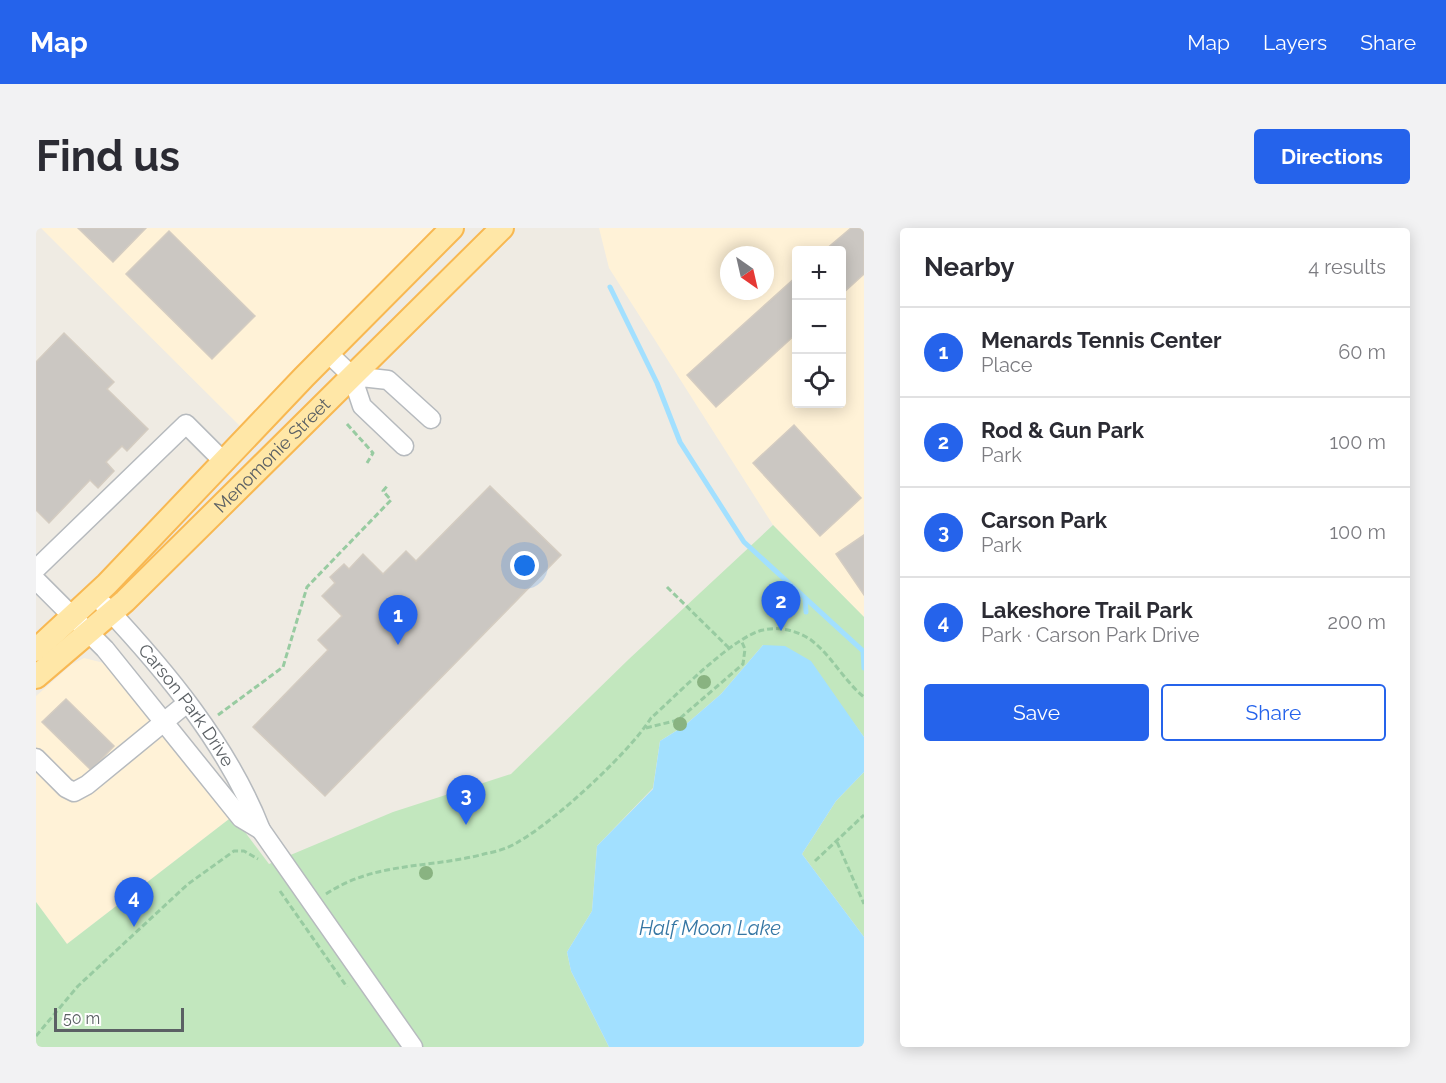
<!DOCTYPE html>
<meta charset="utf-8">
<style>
:root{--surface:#fff;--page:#f2f2f3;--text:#2b2b33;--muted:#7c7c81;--line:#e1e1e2;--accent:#2563eb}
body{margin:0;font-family:Raleway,sans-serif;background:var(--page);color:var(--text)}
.controls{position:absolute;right:18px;top:18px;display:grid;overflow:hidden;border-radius:6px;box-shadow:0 3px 15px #0003}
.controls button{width:54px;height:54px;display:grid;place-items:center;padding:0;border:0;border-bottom:2px solid var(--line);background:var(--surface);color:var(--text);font:30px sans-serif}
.compass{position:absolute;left:684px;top:18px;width:54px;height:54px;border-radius:50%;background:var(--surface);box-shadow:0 3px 15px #0003;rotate:146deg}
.scale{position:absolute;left:18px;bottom:15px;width:130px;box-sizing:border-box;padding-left:6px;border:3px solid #5b6064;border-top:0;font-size:16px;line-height:21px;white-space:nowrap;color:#5b6064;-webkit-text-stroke:4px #fff;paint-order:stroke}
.you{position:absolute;left:489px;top:338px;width:21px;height:21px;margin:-15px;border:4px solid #fff;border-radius:50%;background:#1a73e8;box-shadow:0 0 0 9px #1a73e833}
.badge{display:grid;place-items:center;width:39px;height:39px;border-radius:50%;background:var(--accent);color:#fff;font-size:20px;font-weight:700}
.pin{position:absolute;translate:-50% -50px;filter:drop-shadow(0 2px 3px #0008)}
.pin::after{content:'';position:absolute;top:32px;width:21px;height:18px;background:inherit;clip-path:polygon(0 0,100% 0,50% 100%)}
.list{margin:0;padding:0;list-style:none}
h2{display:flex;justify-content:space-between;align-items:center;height:78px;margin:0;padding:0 24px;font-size:26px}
h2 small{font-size:20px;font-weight:400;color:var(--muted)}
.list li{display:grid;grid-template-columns:39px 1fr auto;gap:18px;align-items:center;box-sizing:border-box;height:90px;padding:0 24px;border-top:2px solid var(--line)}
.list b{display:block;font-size:22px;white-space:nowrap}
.list p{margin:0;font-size:20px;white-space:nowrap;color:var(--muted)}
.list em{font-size:20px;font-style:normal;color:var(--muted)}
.actions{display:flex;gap:12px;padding:18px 24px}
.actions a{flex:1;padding:14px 0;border:2px solid var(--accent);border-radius:6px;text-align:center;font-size:21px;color:var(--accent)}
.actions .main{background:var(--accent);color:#fff}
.icon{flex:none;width:33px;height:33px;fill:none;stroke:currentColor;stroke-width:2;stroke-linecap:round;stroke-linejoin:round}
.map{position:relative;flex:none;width:828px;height:819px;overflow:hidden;border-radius:6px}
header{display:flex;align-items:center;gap:36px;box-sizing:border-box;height:84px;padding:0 30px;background:var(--accent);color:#fff}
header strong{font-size:28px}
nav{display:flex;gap:33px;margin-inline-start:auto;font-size:21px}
.intro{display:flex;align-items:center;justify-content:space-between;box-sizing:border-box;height:144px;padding:0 36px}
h1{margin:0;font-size:42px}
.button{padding:15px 27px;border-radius:6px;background:var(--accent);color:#fff;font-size:21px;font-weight:700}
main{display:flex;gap:36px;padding:0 36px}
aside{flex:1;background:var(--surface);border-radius:6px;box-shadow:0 3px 15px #0003}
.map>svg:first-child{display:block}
.commercial{fill:#fff2d7;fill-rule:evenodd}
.green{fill:#c2e7be}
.water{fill:#a2e0ff}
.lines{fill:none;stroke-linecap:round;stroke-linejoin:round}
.stream{stroke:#a2e0ff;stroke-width:5}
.building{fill:#cbc7c2;stroke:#d4ccc1;stroke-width:1.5}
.minor-casing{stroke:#b6babe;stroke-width:21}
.major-casing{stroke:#f8b852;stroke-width:26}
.path{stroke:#98cba1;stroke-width:3;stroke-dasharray:6 3;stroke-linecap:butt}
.minor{stroke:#fff;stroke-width:18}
.major{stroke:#ffe7a7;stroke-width:22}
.tree{fill:#89b381}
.labels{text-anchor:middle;stroke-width:6;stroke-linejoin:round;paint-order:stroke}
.street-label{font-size:18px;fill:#5b6064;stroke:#fff}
.water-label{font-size:20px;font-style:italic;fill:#3677a4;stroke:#fff}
</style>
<header>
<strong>Map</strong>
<nav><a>Map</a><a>Layers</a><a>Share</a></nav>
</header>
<div class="intro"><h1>Find us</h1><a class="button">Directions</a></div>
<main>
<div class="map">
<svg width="828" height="819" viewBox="0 0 828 819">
<rect width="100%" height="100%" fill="#efebe3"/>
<!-- commercial -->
<g class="commercial">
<path d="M5 0H416L213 207Z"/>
<path d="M563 0H828V389L737 297 573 40ZM760 22H806V176H760ZM693 27H729V63H693Z"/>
<path d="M48 430 68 435 197 588 31 716 0 674V468L36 436Z"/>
</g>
<!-- green -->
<g class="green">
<path d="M737 297 828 389V509L817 494 727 417 685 466 648 498 624 513 617 560 561 618 556 683 531 724 535 743 573 819H0V674L31 716 197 588 233 636 357 584 475 546 593 431Z"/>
<path d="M828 544V709L766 626 800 573Z"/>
</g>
<!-- water -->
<path class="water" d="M727 417 749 418 775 433 828 509V544L800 573 766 626 828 709V819H573L535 743 531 724 556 683 561 618 617 561 624 513 648 498 685 466Z"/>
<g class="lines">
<!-- stream -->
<g class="stream">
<path d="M574 59 621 155 644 214 708 314 827 423 828 440"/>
<path d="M769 371 770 384"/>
</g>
</g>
<!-- building -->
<g class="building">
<path d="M42 0H110L77 34Z"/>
<path d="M815 0H828V46L806 66V22H789Z"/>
<path d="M133 3 219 88 176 131 90 46Z"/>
<path d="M760 49V106L680 179 651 147Z"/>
<path d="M28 105 78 154 71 161 112 201 91 223 86 218 70 234 78 243 62 260 54 252 13 295 0 282V134Z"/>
<path d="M758 197 825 270 784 308 717 235Z"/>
<path d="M454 258 525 327 289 568 217 499 292 422 282 412 306 388 286 368 299 355 294 349 308 336 313 341 327 326 347 346 370 323 380 333Z"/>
<path d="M828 307V367L800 326Z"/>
<path d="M30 471 78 518 55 542 6 494Z"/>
</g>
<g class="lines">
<!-- minor casing -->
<g class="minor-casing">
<g id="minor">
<path d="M292 125 316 148"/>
<path d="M368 218 326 178 316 148 352 152 395 191"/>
<path d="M0 341 150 196 187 233"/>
<path d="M0 352 69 421 205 590 225 602"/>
<path id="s1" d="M68 377C129 442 192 517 225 602L377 819"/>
<path d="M0 530 30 560 38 564 51 557 151 475"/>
</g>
</g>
<!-- major casing -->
<g class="major-casing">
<g id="major">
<path d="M0 422 71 356 268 149 416 0"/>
<path id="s2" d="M0 449 89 373 466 0"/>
</g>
</g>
<!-- path -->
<g class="path">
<path d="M311 196 337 225 331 235"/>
<path d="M631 359 694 421"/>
<path d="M182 487 247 439 271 359 355 272 347 263 352 257"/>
<path d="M610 500 642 492 707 436 709 421 705 412"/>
<path d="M801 614 828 676"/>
<path d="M779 633 828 587"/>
<path d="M244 663 311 759"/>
<path d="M290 666C340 633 392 641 448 626 459 624 473 620 482 614 518 594 594 524 615 490 641 467 696 409 727 402 743 398 762 403 775 412 796 428 808 453 828 469"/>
<path d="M0 808 42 758 152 656 198 623H208L222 631"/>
</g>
<!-- minor -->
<use href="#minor" class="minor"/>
<!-- major -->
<use href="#major" class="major"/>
</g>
<!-- trees -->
<g class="tree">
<circle cx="668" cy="454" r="7"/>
<circle cx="644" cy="496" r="7"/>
<circle cx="390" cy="645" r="7"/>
</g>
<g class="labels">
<!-- street labels -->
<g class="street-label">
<text dy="6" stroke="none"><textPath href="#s2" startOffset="324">Menomonie Street</textPath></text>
<text dy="6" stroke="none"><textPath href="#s1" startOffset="130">Carson Park Drive</textPath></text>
</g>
<!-- water labels -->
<g class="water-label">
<text x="674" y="707">Half Moon Lake</text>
</g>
</g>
</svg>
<div class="controls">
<button>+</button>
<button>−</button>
<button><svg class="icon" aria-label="locate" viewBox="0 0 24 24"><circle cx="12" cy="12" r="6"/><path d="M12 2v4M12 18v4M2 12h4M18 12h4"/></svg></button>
</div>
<svg class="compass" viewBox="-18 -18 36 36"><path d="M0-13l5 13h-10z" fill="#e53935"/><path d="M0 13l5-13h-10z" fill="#7c7c81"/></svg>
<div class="scale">50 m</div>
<div class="you"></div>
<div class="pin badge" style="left:362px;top:417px">1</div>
<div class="pin badge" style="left:745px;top:403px">2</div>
<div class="pin badge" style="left:430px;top:597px">3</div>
<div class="pin badge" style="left:98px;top:699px">4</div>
</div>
<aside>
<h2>Nearby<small>4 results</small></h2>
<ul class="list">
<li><span class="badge">1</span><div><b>Menards Tennis Center</b><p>Place</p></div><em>60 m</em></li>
<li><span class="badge">2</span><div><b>Rod &amp; Gun Park</b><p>Park</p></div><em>100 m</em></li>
<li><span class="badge">3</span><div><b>Carson Park</b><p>Park</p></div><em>100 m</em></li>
<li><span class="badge">4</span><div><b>Lakeshore Trail Park</b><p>Park · Carson Park Drive</p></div><em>200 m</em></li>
</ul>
<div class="actions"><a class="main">Save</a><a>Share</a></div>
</aside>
</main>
